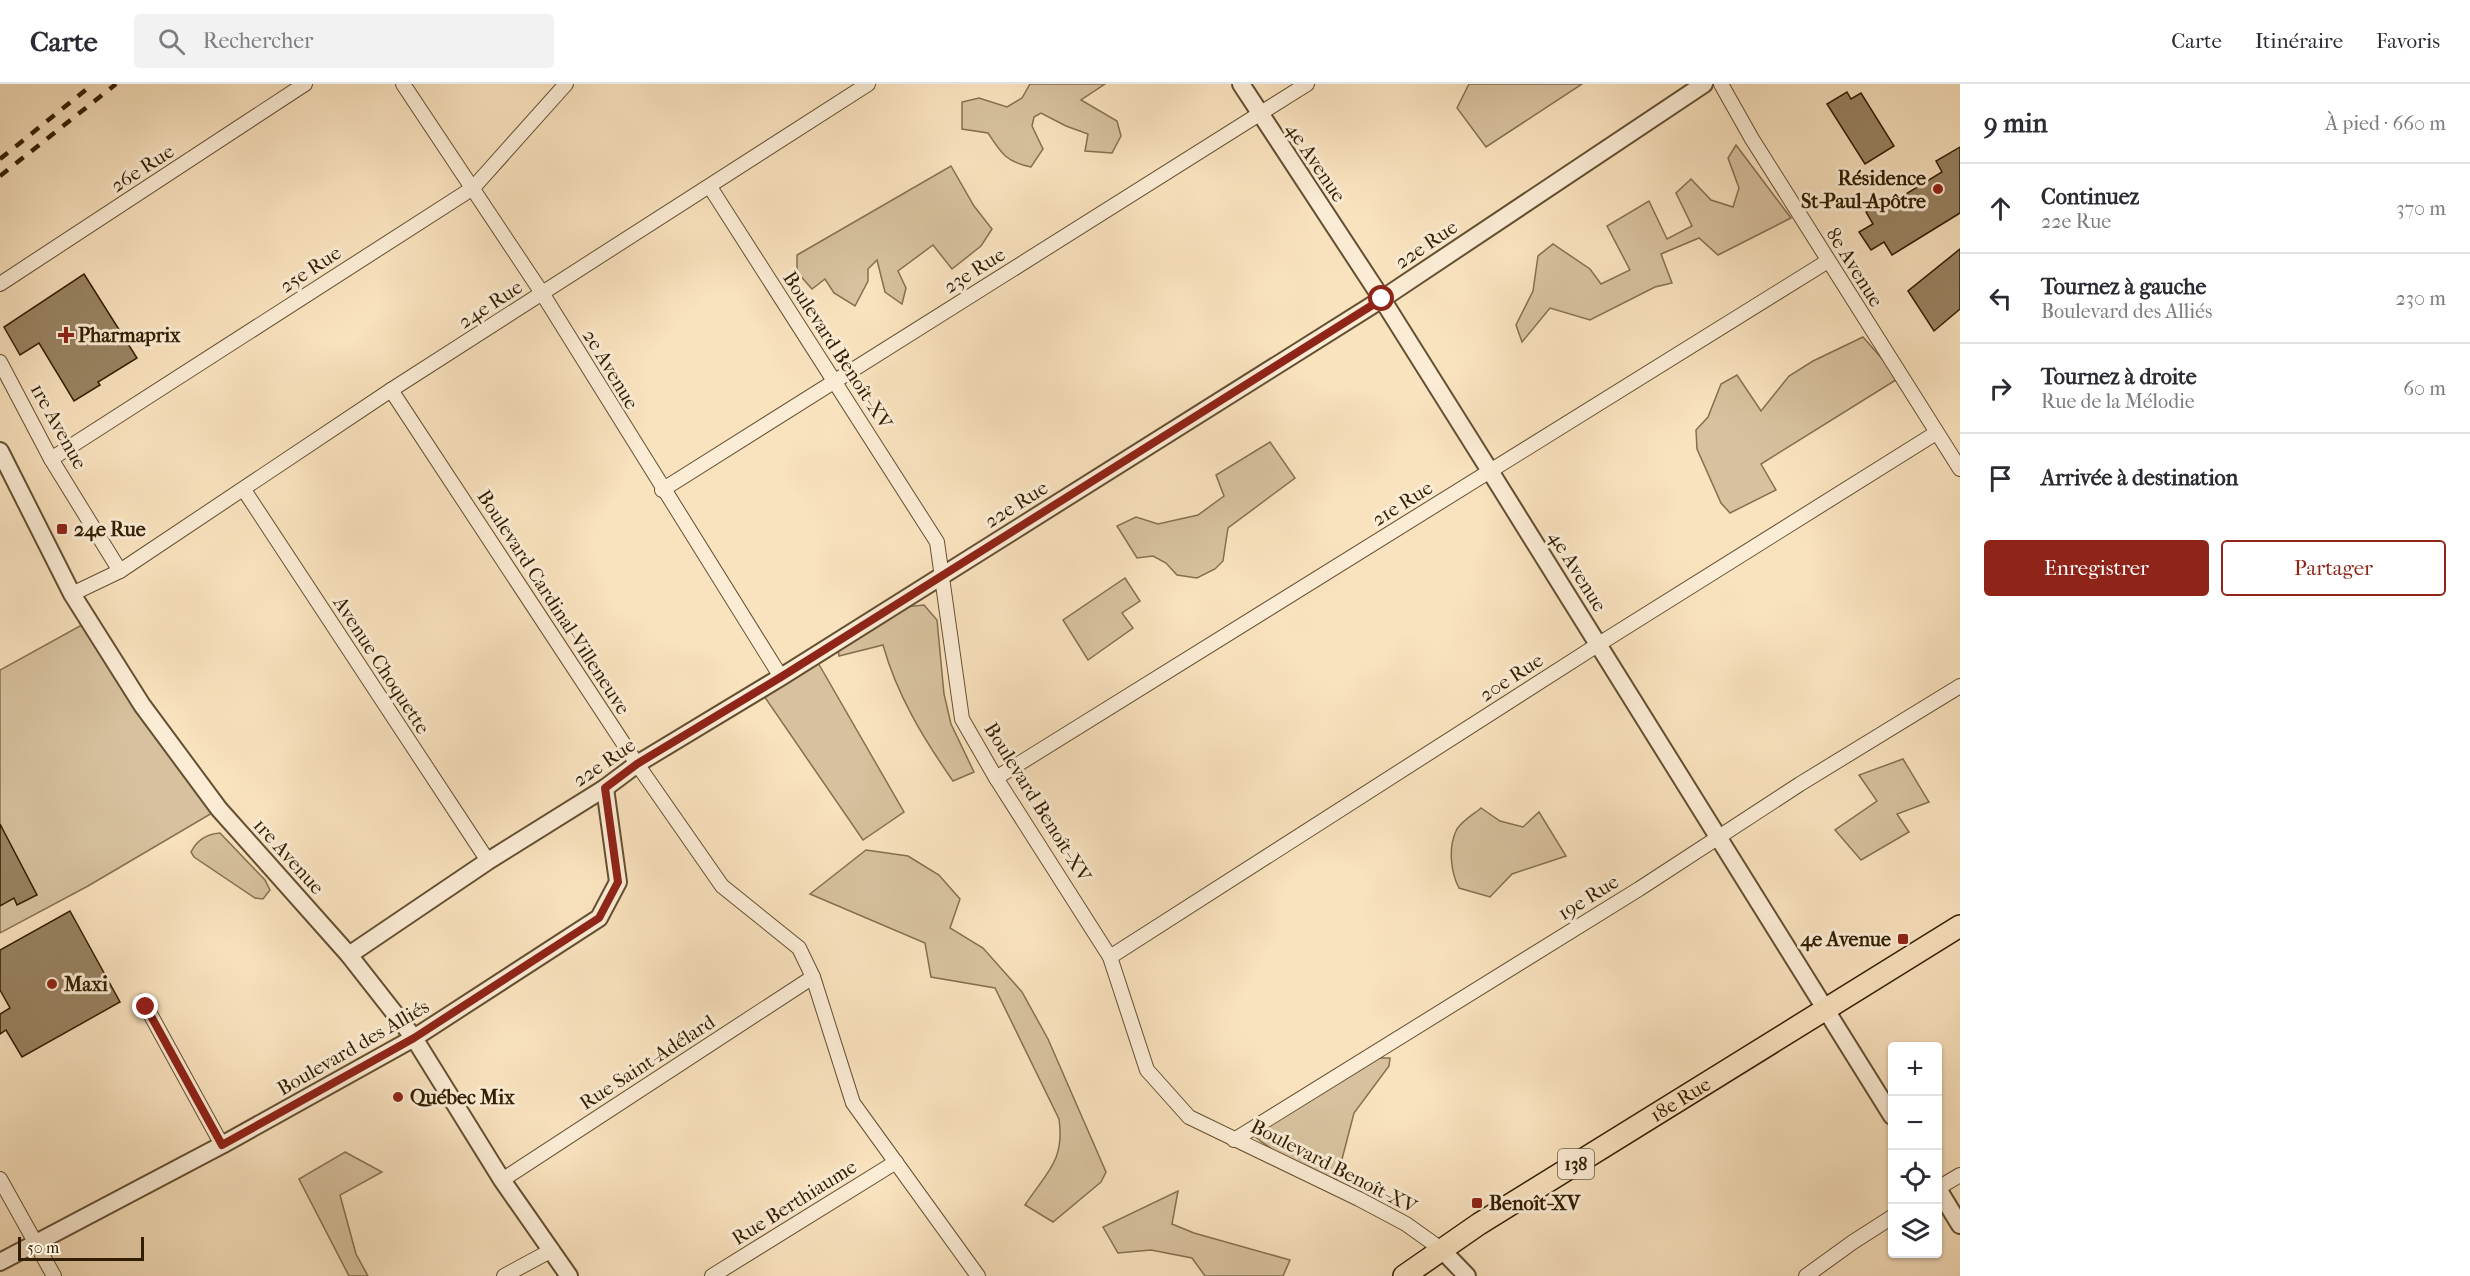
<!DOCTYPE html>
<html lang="fr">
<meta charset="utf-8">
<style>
:root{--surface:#fff;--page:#f2f2f3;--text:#2b2b33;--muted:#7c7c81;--line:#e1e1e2;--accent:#8f2418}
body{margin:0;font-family:"IM FELL French Canon",serif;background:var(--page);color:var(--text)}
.controls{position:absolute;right:18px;bottom:18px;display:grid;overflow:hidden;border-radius:6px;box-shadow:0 2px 4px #0004}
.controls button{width:54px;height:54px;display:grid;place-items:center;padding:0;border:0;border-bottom:2px solid var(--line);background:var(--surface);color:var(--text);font:30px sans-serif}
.scale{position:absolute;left:18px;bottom:15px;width:126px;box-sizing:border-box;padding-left:6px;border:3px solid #321e00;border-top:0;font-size:16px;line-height:21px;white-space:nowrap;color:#321e00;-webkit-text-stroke:4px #fbecd5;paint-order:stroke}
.stop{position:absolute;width:18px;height:18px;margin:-14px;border:4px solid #8f2418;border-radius:50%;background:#fff}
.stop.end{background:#8f2418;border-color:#fff;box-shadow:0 2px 6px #0008}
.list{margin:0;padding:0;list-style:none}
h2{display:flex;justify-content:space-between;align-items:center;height:78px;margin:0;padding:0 24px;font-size:26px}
h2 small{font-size:20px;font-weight:400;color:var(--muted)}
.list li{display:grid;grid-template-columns:39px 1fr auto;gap:18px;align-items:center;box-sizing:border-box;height:90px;padding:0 24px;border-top:2px solid var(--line)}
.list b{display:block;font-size:22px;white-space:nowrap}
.list p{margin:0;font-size:20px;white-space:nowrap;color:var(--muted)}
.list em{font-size:20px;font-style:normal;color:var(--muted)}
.actions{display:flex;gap:12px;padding:18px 24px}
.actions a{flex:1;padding:14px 0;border:2px solid var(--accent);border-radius:6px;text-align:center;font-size:21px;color:var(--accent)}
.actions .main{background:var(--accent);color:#fff}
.icon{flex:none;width:33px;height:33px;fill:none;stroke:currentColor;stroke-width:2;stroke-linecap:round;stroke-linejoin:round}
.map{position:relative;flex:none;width:1960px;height:1192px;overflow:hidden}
header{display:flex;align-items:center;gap:36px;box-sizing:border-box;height:84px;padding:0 30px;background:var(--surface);border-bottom:2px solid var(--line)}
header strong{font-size:28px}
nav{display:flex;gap:33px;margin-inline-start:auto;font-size:21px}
.search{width:420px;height:54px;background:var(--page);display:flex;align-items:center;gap:15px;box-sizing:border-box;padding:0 21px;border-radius:6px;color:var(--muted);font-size:22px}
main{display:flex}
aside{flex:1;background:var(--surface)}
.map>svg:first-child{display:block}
.green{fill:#d7c19e;stroke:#84704f;stroke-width:1.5}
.building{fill:#998463;stroke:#321e00;stroke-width:1.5}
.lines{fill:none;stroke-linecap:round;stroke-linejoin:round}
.minor-casing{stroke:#644f30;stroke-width:16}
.tertiary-casing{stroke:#644f30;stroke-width:20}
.primary-casing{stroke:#321e00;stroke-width:24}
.minor{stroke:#fbecd5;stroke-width:14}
.tertiary{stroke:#fbecd5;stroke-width:16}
.primary{stroke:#f9e2be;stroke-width:21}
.rail{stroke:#321e00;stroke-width:4.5;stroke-dasharray:10 10;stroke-linecap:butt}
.route{stroke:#8f2418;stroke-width:8}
.poi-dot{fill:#8f2418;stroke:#fbecd5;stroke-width:2}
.labels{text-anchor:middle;stroke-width:6;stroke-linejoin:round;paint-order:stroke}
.shield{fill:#fbecd5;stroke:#6e5c40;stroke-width:1.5}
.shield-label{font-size:18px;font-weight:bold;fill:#321e00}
.street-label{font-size:20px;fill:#321e00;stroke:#fbecd5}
.poi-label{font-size:20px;font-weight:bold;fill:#321e00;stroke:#fbecd5;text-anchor:start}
</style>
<header>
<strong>Carte</strong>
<div class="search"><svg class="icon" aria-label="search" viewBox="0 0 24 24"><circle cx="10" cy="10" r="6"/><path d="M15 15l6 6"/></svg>Rechercher</div>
<nav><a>Carte</a><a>Itinéraire</a><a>Favoris</a></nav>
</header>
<main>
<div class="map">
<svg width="1960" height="1192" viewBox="0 0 1960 1192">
<rect width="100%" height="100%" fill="#f9e2be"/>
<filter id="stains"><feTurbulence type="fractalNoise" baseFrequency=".00333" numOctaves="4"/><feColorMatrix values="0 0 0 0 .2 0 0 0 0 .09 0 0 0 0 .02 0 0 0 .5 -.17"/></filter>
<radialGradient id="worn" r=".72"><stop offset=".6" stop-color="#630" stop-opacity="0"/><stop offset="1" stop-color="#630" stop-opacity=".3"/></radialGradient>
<!-- green -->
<g class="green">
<path d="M1030 0H1105L1081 16 1117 37 1121 52 1112 69 1085 67 1088 50 1066 42 1041 29 1034 33 1032 42 1043 65 1031 83C1006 78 1001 69 988 49L962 45V18L979 14 1007 23 1022 14Z"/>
<path d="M1469 0H1582L1486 63 1457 24Z"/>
<path d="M1736 61 1791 134 1718 171 1699 154 1661 170 1672 199 1655 203 1590 236 1550 224 1522 258 1516 241 1533 207 1538 172 1553 160 1590 185 1601 200 1630 186 1607 142 1649 117 1667 155 1692 142 1676 109 1691 95 1711 116 1733 123 1739 104 1728 74Z"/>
<path d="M951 82 974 122 992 145 981 162 952 185 933 161 898 187 906 204 902 220 885 208 877 176 868 185V197L855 222 834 209 825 195 812 205 797 188V171Z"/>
<path d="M1863 253 1899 294 1761 380 1776 406 1730 429 1721 419 1697 365 1696 346 1708 333 1721 300 1737 291 1761 327 1789 292 1813 277Z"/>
<path d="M1270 358 1295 394 1228 444 1223 477 1215 485 1197 494 1177 491 1166 479 1153 472 1137 474 1117 442 1136 433 1158 440 1198 431 1224 412 1216 391Z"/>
<path d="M1125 494 1140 517 1122 529 1133 544 1088 576 1063 536Z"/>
<path d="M924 521 937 536 944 610 951 640 974 688 953 697C923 654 897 611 883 561L839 572 837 559 904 523Z"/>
<path d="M89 537 219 725 88 802 0 849V586Z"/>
<path d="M817 577 904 728 863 756 764 612Z"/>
<path d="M1903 675 1929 718 1897 730 1909 748 1861 776 1835 746 1877 717 1859 691Z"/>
<path d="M1481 724 1500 737 1523 743 1539 728 1566 772 1512 790 1490 813 1459 804C1451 789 1448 764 1456 747 1459 739 1474 730 1481 724Z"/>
<path d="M220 749 265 796 270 806 263 815 255 814 194 773 191 768C197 756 207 750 220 749Z"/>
<path d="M866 766 908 772 939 791 960 815 950 844 983 864 1022 908 1048 955 1106 1088 1101 1098 1053 1138 1025 1121C1047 1088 1065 1076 1059 1035L995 904 931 893 925 859 810 810Z"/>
<path d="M1376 974H1390L1389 982 1354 1029 1335 1102 1280 1071 1255 1053 1272 1035Z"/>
<path d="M345 1068 382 1088 340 1111 356 1170 368 1192H349L299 1095Z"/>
<path d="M1178 1107 1172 1140 1194 1149 1290 1176 1283 1192H1205L1192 1174 1151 1166 1118 1169 1103 1143Z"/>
</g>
<!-- building -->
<g class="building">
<path d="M1847 8 1851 15 1861 9 1894 62 1865 80 1827 20Z"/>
<path d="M1960 63V129L1892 171 1884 158 1871 166 1859 148 1873 140 1866 128 1877 121 1880 126 1942 88 1936 77Z"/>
<path d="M1960 165V225L1934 247 1908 207Z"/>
<path d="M84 190 137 274 98 298 100 301 74 317 39 259 20 271 4 243Z"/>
<path d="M0 740 37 811 17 821 14 814 0 822Z"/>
<path d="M70 827 120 918 22 973 6 946 0 950V930L10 924 0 906V866Z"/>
</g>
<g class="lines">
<!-- minor casing -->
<g class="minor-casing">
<g id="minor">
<path d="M403 0 542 209 781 593"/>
<path d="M1721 0 1752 55 1960 385"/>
<path d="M710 103 937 458 962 635 996 694 1110 873 1147 986 1189 1033 1359 1115 1406 1140 1441 1165"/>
<path d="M0 200 305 0"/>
<path d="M0 278 51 375 120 487"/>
<path d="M391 306 637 680 722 802 799 864 813 893 853 1019 978 1192"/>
<path d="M51 375 473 104 566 0"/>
<path d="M244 406 488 777"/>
<path d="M662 406 1307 0"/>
<path d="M72 510 120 487 391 306 868 0"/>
<path d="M996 694 1828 177"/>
<path d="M1110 873 1599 560 1936 349"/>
<path d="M143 917 222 1061"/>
<path d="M1234 1056 1639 805 1800 700 1960 602"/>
<path d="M0 1095 54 1192"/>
<path d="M502 1096 813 893"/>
<path d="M1938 1104 1960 1091"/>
<path d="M504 1192 552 1166"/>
<path d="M712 1192 896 1078"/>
<path d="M1806 1192 1853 1158 1892 1133"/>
</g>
</g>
<!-- tertiary casing -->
<g class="tertiary-casing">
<g id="tertiary">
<path d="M1241 0 1382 215 1490 387 1892 1032"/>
<path d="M0 367 72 510 142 621 219 725 349 871 414 954 502 1096 569 1192"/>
<path d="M349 871 488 777 605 704 637 680 781 593 1382 215 1704 0"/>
<path d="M1938 1105 1960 1141"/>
<path d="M1441 1165 1467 1192"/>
<path d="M0 1178 222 1061 414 954 599 834 618 798 605 704"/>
</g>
</g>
<!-- primary casing -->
<g class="primary-casing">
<g id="primary">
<path id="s1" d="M1404 1192 1479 1140 1960 842"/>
</g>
</g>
<!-- minor -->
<use href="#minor" class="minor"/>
<!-- tertiary -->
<use href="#tertiary" class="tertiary"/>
<!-- primary -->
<use href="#primary" class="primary"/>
<!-- rail -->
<g class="rail">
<path d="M0 75 93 0"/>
<path d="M0 92 116 0"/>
</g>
</g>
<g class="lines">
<!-- route -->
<path class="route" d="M146 923 222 1061 414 954 599 834 618 798 605 704 637 680 781 593 1382 215"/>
</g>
<!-- markers -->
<g class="poi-dot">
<circle cx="1938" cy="105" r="6"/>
<path d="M63 242h6v6h6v6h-6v6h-6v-6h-6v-6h6z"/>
<rect x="56" y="439" width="12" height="12" rx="3"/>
<rect x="1897" y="849" width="12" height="12" rx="3"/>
<circle cx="52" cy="900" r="6"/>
<circle cx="398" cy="1013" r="6"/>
<rect x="1471" y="1113" width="12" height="12" rx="3"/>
</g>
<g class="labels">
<!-- shield labels -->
<rect class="shield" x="1558" y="1065" width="36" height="30" rx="4.5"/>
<g class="shield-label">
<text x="1576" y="1086">138</text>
</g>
<!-- street labels -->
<g class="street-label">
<text transform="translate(1316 78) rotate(56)" y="7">4e Avenue</text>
<text transform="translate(142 84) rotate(-33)" y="7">26e Rue</text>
<text transform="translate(1426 160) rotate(-34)" y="7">22e Rue</text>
<text transform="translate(1855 183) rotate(58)" y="7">8e Avenue</text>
<text transform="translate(310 185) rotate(-33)" y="7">25e Rue</text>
<text transform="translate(974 186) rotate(-32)" y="7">23e Rue</text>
<text transform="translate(490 220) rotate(-33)" y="7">24e Rue</text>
<text transform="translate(838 266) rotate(57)" y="7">Boulevard Benoît-XV</text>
<text transform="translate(611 285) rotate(59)" y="7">2e Avenue</text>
<text transform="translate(59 342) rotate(61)" y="7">1re Avenue</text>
<text transform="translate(1402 419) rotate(-32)" y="7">21e Rue</text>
<text transform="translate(1016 420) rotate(-32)" y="7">22e Rue</text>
<text transform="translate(1578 487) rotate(58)" y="7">4e Avenue</text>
<text transform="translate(554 518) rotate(57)" y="7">Boulevard Cardinal-Villeneuve</text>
<text transform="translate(382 581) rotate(57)" y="7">Avenue Choquette</text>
<text transform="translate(1511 593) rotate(-33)" y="7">20e Rue</text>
<text transform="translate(604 678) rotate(-34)" y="7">22e Rue</text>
<text transform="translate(1038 718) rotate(58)" y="7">Boulevard Benoît-XV</text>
<text transform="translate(289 772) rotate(48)" y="7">1re Avenue</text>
<text transform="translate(1588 813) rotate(-32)" y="7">19e Rue</text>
<text transform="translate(353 963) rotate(-30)" y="7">Boulevard des Alliés</text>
<text transform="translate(647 978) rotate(-33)" y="7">Rue Saint-Adélard</text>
<text dy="7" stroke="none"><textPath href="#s1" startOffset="328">18e Rue</textPath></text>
<text transform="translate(1334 1082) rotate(27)" y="7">Boulevard Benoît-XV</text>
<text transform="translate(794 1118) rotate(-32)" y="7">Rue Berthiaume</text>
</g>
<!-- poi labels -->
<g class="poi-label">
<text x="1926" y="101" text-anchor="end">Résidence<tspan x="1926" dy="23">St-Paul-Apôtre</tspan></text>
<text x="78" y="258">Pharmaprix</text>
<text x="74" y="452">24e Rue</text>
<text x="1891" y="862" text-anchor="end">4e Avenue</text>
<text x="64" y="907">Maxi</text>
<text x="410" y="1020">Québec Mix</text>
<text x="1489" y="1126">Benoît-XV</text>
</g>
</g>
<rect width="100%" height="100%" filter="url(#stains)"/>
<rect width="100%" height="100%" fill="url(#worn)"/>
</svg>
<div class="controls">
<button>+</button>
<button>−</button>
<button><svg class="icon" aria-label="locate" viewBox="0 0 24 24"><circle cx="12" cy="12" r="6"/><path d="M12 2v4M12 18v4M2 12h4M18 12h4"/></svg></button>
<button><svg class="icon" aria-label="layers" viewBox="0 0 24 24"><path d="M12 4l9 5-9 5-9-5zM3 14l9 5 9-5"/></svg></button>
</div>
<div class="scale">50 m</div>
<div class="stop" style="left:1382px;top:215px"></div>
<div class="stop end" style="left:146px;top:923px"></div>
</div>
<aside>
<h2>9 min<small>À pied · 660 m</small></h2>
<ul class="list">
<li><svg class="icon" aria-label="ahead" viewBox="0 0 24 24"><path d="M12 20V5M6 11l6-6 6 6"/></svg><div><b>Continuez</b><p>22e Rue</p></div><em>370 m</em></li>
<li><svg class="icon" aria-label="left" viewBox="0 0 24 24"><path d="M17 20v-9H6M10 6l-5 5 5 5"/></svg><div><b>Tournez à gauche</b><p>Boulevard des Alliés</p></div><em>230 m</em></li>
<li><svg class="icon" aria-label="right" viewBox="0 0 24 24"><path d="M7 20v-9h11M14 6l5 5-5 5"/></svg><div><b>Tournez à droite</b><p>Rue de la Mélodie</p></div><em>60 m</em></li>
<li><svg class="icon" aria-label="arrive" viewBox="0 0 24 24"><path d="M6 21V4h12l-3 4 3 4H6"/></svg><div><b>Arrivée à destination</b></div></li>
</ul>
<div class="actions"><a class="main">Enregistrer</a><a>Partager</a></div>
</aside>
</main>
